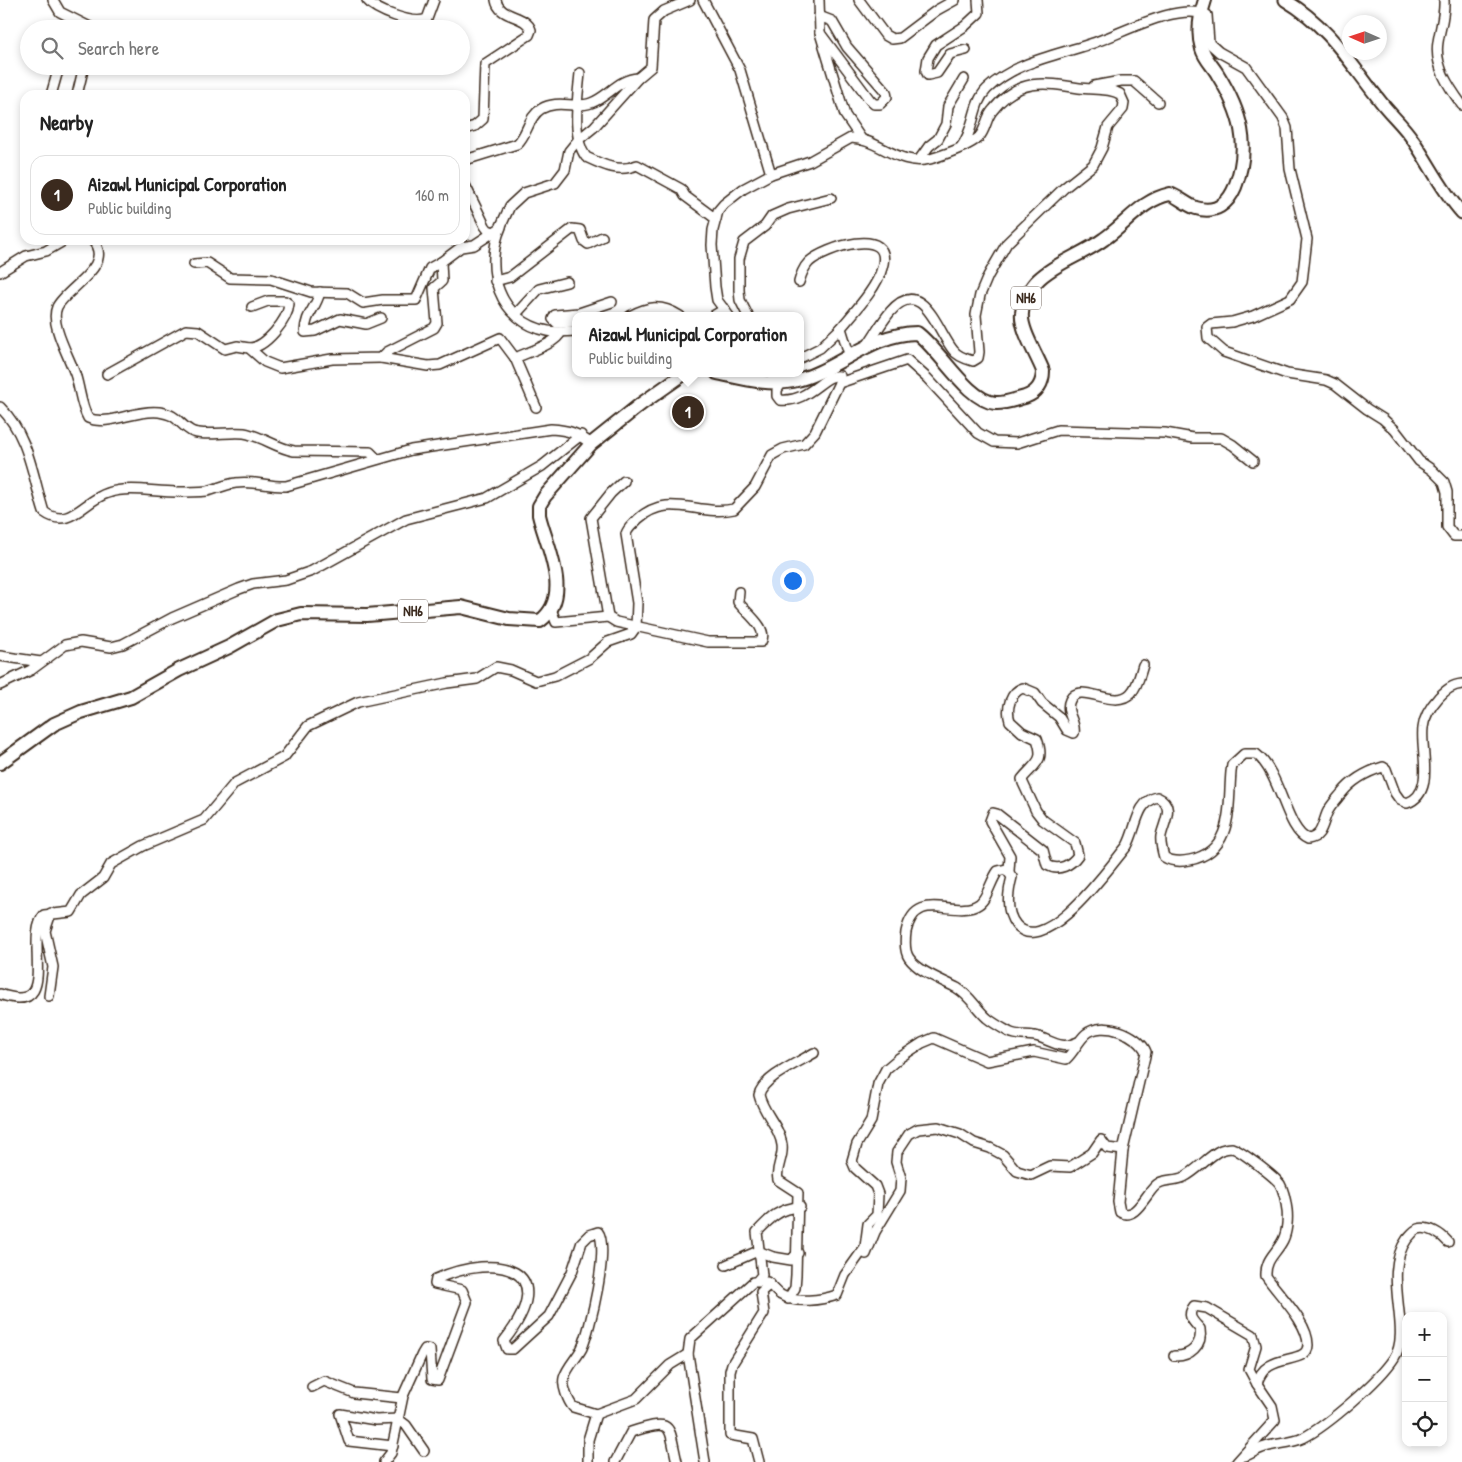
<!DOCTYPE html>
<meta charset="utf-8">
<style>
:root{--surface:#fff;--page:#f2f2f2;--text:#222;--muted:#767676;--line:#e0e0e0;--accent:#3b2a1e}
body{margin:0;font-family:"Patrick Hand",sans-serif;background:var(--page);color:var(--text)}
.controls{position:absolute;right:15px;bottom:15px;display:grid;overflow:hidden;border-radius:10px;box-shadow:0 2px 8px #0003}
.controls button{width:45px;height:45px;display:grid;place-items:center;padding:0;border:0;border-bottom:1px solid var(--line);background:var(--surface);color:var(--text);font:25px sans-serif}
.compass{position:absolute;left:1342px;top:15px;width:45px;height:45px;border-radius:50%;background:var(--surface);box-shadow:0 2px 8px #0003;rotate:273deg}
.you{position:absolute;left:792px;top:580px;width:18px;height:18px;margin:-12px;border:4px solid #fff;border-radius:50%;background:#1a73e8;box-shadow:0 0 0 8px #1a73e833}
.badge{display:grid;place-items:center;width:32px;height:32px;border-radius:50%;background:var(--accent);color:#fff;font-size:16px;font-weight:700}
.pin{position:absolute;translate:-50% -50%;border:2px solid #fff;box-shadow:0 1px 5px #0006}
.popup{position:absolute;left:572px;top:312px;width:232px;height:65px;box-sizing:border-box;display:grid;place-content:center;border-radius:10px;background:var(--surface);filter:drop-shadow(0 1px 4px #0005);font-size:16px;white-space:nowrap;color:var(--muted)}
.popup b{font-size:19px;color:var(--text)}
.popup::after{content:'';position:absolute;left:50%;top:100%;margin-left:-10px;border:10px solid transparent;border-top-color:var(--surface)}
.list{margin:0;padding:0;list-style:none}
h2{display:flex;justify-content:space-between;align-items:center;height:65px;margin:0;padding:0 20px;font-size:21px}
h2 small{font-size:16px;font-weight:400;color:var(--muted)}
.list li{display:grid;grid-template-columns:32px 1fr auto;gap:15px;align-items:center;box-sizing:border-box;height:80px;margin:0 10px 10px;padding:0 10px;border:1px solid var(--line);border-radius:15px}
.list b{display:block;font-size:19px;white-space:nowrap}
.list p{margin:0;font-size:16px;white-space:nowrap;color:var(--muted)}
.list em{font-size:16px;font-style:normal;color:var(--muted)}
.icon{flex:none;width:28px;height:28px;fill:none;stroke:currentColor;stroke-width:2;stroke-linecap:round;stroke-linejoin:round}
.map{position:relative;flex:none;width:1462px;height:1462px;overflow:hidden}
.search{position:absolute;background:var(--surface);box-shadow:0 2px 8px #0003;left:20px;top:20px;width:450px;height:55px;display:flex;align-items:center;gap:12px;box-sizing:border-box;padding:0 18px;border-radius:28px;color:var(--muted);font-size:19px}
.panel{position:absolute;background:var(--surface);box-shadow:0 2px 8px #0003;left:20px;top:90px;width:450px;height:155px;border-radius:15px}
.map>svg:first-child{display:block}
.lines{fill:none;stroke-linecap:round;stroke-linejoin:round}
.minor-casing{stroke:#3b2a1e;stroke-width:12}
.major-casing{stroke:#3b2a1e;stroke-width:15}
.highway-casing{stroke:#3b2a1e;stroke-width:16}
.minor{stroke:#fff;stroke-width:9}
.major{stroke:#fff;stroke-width:11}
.highway{stroke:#fff;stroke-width:12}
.labels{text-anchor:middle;stroke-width:4;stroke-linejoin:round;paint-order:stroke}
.shield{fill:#fff;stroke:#766a62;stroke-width:1}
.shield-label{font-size:14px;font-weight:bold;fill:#3b2a1e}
</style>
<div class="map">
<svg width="1462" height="1462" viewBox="0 0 1462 1462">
<rect width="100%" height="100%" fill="#fff"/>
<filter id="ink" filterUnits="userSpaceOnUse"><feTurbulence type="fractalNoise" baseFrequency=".02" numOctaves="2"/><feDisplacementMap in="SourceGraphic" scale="10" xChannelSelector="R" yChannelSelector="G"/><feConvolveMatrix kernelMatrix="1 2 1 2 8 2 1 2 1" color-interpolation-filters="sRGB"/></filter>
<g filter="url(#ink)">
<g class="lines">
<!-- minor casing -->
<g class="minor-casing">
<g id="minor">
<path d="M53 0 60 12 94 29"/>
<path d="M367 0C376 11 413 25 427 19L434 0"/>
<path d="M703 0 740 70 771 174"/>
<path d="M819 0 820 33 845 115 862 140"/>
<path d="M859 0 885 35 892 39 900 38 937 10 955 0"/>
<path d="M1444 0C1445 15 1440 28 1438 42 1434 66 1449 87 1462 105"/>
<path d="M819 16 832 21 847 47 886 92 887 97 880 104H874L870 100 820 33"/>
<path d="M966 50 950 54 937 73 928 75 926 71 928 58 936 45 965 26 979 13 978 0"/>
<path d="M580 73C578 96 571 137 586 157 603 165 619 173 637 165L681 189 685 196 716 219"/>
<path d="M1094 86 1121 81H1134L1158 102"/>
<path d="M51 95 57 74 62 66"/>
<path d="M77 95 84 66"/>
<path d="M465 129 475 126 483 119 485 64 529 35 531 30C526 14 499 19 496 0"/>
<path d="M961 147C975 130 972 104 987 89 1015 62 1054 56 1090 44 1120 35 1175 2 1207 15L1209 43 1219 52 1246 67 1283 118 1287 128 1290 169 1307 239 1302 282 1290 299 1253 316 1232 322 1211 324 1207 327 1208 338 1224 352 1287 374 1326 380 1335 384 1367 409 1383 419 1395 430 1419 461 1432 470 1444 482 1447 492V527L1454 536H1462"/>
<path d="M465 160 517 144C528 134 528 117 541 109 558 99 575 109 591 103 608 97 618 79 638 78"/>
<path d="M919 160 929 146 938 139 946 124 948 106 964 79"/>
<path d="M465 185 485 226 488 230 494 232"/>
<path d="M501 227C483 268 499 322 548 331 557 333 567 331 576 331"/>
<path d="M92 240C116 265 66 288 57 307 49 325 71 359 76 377 80 390 81 406 88 418 108 427 135 409 159 412 179 415 177 423 191 431 202 437 230 431 244 433 262 436 276 448 294 451L370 452 377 459"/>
<path d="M194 264 207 263 230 278 271 279 311 292 347 293 363 303 383 300H416L430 268 441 262"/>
<path d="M0 272 26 256 46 251 65 240"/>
<path d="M495 281 510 277 572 229 580 230 584 241 588 244 602 237"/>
<path d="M799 282C801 275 803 268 809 262 824 248 895 224 882 268 877 288 854 312 841 328L849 354"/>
<path d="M320 292C315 311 306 312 305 332L315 331 340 319 366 324 381 318"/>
<path d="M516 314 539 289 567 282"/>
<path d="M630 316C648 306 661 304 680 316"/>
<path d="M650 316H667"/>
<path d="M713 316 725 309"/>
<path d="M729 316 717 300 715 287 712 245 713 230 718 211 724 204 743 189 771 174 810 161 851 138C879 139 899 167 930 159 943 155 969 146 979 137 986 130 986 117 993 110 1018 78 1044 82 1079 88 1092 90 1108 87 1120 94L1124 103 1123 109 1108 127 1102 148 1093 165 1064 188 1007 243 988 276 980 295 976 315 979 352 978 358 973 361C966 359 957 356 953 350 937 330 922 275 890 312 881 323 874 336 866 347"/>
<path d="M748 316 740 300 739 290V259L744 242 765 226 772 216 788 209 831 198"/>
<path d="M576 322 557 323 553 319 555 315 579 313 612 302"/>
<path d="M249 348C265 348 288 320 289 304L285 301H268L252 307"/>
<path d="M381 358 428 366 440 365 500 338 515 358 536 407"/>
<path d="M515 358C528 352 556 344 561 332"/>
<path d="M800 358 820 348 841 328"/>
<path d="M107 374 186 330 198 331 225 349 237 346 249 348 265 362 280 368 332 359 381 358 387 352 434 328 437 323 434 288 442 281 441 262 461 247 474 245 500 228 510 206 524 193 555 183 565 170 569 151 578 140 594 127 638 78 651 67 654 20 664 11 690 0"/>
<path d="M782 382 777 390V396L780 400C810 403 824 372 840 376L839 383"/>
<path d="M0 407C29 436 32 474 44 512 70 531 84 500 108 493 129 486 154 492 176 492 186 492 197 492 207 491 217 489 226 484 236 483 253 480 269 487 286 486L411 450 551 429C568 430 578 433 591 444"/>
<path d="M624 481 611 493 591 518 608 617 616 622 708 642H761C769 628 746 613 738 602L739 592"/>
<path d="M551 609 556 622 608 617"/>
<path d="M0 656 41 662"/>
<path d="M0 685 31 670 65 645 81 642 111 647 123 644 172 618 239 589 253 584 286 580 312 571 406 519 487 498 542 466 581 435"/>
<path d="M1009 871 1010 856 990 821 993 813 997 814 1043 850 1047 865C1059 872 1071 865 1078 855L1075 843 1043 820 1036 811 1023 783 1022 779C1036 762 1045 762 1037 739L1022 732 1010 721C1006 709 1010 692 1023 688L1035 693 1042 703 1059 717 1067 730 1074 733C1077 723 1064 712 1070 700 1080 680 1114 711 1131 693 1138 686 1140 674 1143 665"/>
<path d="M0 994C62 1017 23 938 44 915L71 912 81 895 103 878 111 864 143 846 204 820 235 783 284 757 308 726 358 702 447 683 477 679 496 667 511 670 536 681 555 676 590 658 608 642 631 634 636 627 637 603 626 534C628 527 634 524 638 519 669 491 699 517 734 509L755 487 772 455 783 449 804 444 815 432 839 383 907 360 927 378 978 433 994 442 1017 443 1058 430 1165 433 1193 438H1221L1233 445 1253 461"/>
<path d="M49 996 53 967 45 931 51 913"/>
<path d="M1078 1042C1061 1050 1054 1042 1039 1037 1029 1034 1019 1037 1009 1032 1002 1028 993 1023 987 1018 976 1008 969 995 957 988 942 980 919 972 909 958 904 951 905 940 906 932 916 886 956 920 979 904 987 899 991 880 998 871L1006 869 1012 877C1008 892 1005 912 1016 925 1045 959 1110 866 1127 846 1137 828 1136 802 1157 797 1176 805 1164 822 1161 836 1160 843 1162 850 1164 857 1172 862 1181 862 1190 860 1234 851 1228 806 1231 772L1232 765 1244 754H1256C1281 773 1286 831 1308 839 1322 837 1322 825 1327 813 1330 806 1336 800 1341 794 1352 780 1366 772 1383 767L1386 769 1395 793 1400 800 1407 803C1436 793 1420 750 1423 728 1424 716 1431 706 1439 697 1446 690 1452 685 1462 684"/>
<path d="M866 1254 875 1232 900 1191 901 1178 896 1162 897 1152 909 1134 918 1129 938 1127 960 1134 974 1143 990 1148 1003 1155 1017 1171 1031 1175 1050 1166 1070 1167 1092 1153 1101 1140 1107 1148 1123 1150"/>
<path d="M726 1265 758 1251 773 1257 791 1260 798 1253"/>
<path d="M757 1281 762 1275 757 1232C770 1218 780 1208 800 1207"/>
<path d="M788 1299 795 1288 796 1275 798 1193 778 1180C775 1167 784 1158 782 1145 780 1127 763 1113 759 1095 762 1078 799 1062 814 1053"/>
<path d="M1174 1356C1190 1357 1203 1345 1200 1329 1193 1321 1186 1316 1194 1306L1207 1308 1253 1335 1256 1346 1249 1369 1257 1384"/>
<path d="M312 1387 324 1381 354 1393 402 1398"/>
<path d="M393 1446 349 1441 340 1414 376 1420 398 1419 406 1425 424 1451"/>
<path d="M1245 1456C1251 1454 1256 1450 1262 1448 1275 1443 1290 1444 1303 1438 1328 1425 1379 1381 1394 1358 1413 1330 1381 1275 1407 1239 1411 1235 1413 1231 1418 1229 1429 1226 1441 1234 1448 1242"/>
<path d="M384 1462 391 1453 403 1396 422 1354 425 1349 430 1350 432 1379 438 1380 467 1302 462 1290 435 1284 436 1279C498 1252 562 1268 504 1341L507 1349H513L549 1316 572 1272 582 1242 589 1235 598 1232C610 1247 590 1330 582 1348 577 1358 567 1367 564 1378 562 1386 568 1401 573 1407L596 1414 636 1399 670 1365 688 1354"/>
<path d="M588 1462V1440L596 1414"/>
<path d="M615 1462 631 1432C674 1418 668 1424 677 1462"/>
<path d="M705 1462 688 1354 690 1339 753 1282H767C772 1286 776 1292 781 1295 795 1304 822 1300 837 1295L845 1275 865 1247 868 1224 877 1215 878 1194 875 1186 855 1168 852 1161 857 1144 871 1121 878 1084 886 1069 899 1058 922 1043 934 1038 987 1061 1034 1052 1066 1059C1074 1052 1078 1041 1086 1034 1102 1020 1139 1034 1146 1052L1123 1150 1118 1202 1120 1212C1137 1222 1147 1189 1159 1183 1166 1179 1176 1181 1184 1177 1198 1170 1208 1156 1221 1150 1224 1149 1228 1148 1232 1148 1240 1150 1275 1177 1280 1184 1284 1191 1286 1202 1287 1210 1288 1219 1287 1232 1283 1240 1276 1254 1265 1259 1266 1276 1278 1294 1308 1322 1308 1345 1308 1366 1264 1351 1257 1384L1272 1406 1275 1420 1237 1462"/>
<path d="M759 1462 753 1439 730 1435V1371L732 1364 764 1313 761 1292 770 1284"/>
</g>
</g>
<!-- major casing -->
<g class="major-casing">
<path id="major" d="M1285 0C1330 27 1349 62 1381 102 1391 115 1404 126 1413 140 1430 165 1442 191 1462 213"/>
</g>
<!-- highway casing -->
<g class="highway-casing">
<g id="highway">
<path d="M717 373C741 378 768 386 793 381 834 373 870 333 917 333 941 351 967 400 995 403 1005 404 1016 399 1025 397 1037 393 1043 383 1043 371 1037 355 1020 329 1022 313 1023 301 1030 287 1039 279 1057 262 1084 254 1104 239 1127 223 1142 200 1170 194 1179 197 1187 205 1196 208 1215 214 1228 204 1235 187 1251 146 1241 112 1218 75 1213 66 1205 59 1202 49 1197 33 1200 15 1205 0"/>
<path d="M0 763 54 724 81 712 131 697 179 670 229 647 277 620 301 614 367 615 461 607 509 619 540 621C574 596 546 546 539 515V506L545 496 591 444 641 404 685 373"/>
</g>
</g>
<!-- minor -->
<use href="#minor" class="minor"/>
<!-- major -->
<use href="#major" class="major"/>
<!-- highway -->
<use href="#highway" class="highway"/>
</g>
</g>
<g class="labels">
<!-- shield labels -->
<g class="shield">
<rect x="1011" y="286.5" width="30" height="23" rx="4"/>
<rect x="398" y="599.5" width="30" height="23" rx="4"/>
</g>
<g class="shield-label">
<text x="1026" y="303">NH6</text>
<text x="413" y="616">NH6</text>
</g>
</g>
</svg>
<div class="controls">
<button>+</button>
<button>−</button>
<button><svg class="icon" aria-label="locate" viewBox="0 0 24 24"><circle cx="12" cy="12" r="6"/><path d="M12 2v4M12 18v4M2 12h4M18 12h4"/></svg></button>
</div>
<svg class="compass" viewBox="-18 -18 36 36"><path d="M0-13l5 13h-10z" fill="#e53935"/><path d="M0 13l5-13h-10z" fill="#767676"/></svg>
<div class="you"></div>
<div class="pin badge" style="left:688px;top:412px">1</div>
<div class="popup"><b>Aizawl Municipal Corporation</b>Public building</div>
<div class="search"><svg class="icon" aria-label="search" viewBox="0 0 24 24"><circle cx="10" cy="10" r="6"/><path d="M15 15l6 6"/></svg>Search here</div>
<section class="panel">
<h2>Nearby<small></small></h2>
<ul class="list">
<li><span class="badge">1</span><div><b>Aizawl Municipal Corporation</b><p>Public building</p></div><em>160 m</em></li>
</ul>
</section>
</div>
